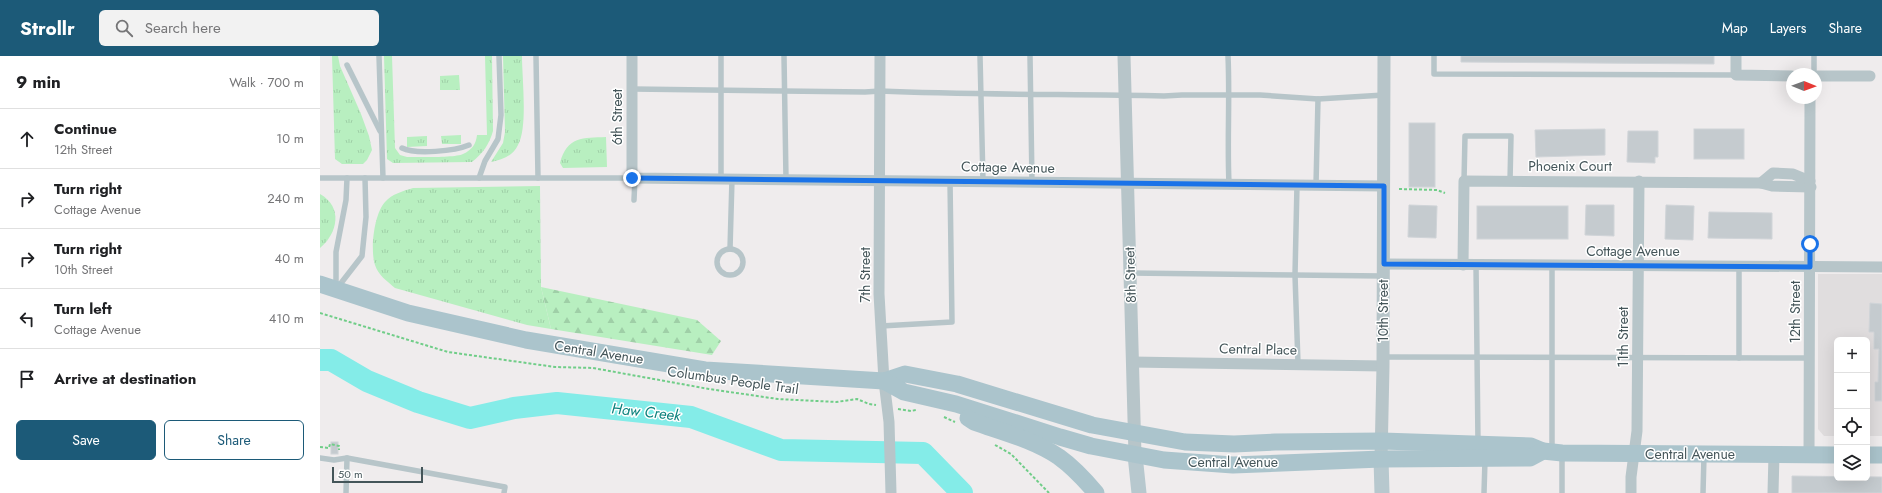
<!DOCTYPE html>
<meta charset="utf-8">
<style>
:root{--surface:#fff;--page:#f2f2f2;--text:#202124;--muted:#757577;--line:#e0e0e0;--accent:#1c5a78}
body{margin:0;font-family:Jost,sans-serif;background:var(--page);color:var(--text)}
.controls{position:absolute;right:12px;bottom:12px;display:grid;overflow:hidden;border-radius:6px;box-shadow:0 4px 16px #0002}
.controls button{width:36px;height:36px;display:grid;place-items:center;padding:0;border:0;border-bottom:1px solid var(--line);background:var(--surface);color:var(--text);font:20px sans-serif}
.compass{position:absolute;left:1466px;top:12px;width:36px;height:36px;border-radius:50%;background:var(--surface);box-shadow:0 4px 16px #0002;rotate:91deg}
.scale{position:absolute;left:12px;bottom:10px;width:91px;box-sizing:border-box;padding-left:4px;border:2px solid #445559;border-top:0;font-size:11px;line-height:14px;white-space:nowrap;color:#445559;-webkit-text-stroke:3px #fff;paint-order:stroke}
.stop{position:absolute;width:12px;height:12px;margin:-9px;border:3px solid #1a73e8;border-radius:50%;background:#fff}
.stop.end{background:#1a73e8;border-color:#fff;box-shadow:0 1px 4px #0008}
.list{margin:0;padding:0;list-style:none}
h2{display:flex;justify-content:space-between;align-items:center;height:52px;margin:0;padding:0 16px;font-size:17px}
h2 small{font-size:13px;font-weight:400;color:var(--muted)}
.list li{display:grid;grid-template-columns:26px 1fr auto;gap:12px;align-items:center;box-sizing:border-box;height:60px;padding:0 16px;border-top:1px solid var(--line)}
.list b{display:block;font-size:15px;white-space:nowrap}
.list p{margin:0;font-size:13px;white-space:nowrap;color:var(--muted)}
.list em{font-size:13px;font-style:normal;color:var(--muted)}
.actions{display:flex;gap:8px;padding:12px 16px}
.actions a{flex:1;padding:9px 0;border:1px solid var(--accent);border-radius:6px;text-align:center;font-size:14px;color:var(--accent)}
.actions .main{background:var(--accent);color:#fff}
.icon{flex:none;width:22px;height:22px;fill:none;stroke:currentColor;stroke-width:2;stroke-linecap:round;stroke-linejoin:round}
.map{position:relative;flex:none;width:1562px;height:437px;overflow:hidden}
header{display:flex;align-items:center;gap:24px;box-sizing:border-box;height:56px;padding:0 20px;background:var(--accent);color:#fff}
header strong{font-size:19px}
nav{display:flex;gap:22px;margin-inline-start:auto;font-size:14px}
.search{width:280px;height:36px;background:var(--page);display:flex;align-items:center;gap:10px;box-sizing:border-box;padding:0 14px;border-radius:6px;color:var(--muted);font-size:15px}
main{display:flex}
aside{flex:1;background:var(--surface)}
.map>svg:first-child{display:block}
.education{fill:#e0ddde}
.grass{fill:url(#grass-tufts)}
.forest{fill:url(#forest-firs)}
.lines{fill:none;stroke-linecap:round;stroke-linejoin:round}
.river{stroke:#84ece8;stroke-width:22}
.building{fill:#c5cbcf;stroke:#d0d4d8}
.path{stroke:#70cd88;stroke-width:2;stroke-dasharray:3 2;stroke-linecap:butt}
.service{stroke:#b7c5c9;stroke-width:5.5}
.minor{stroke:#b7c5c9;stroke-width:11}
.tertiary{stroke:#b7c5c9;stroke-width:13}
.secondary{stroke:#b7c8ce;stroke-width:15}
.primary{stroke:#abc4cc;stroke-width:17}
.route{stroke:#1a73e8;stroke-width:5}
.labels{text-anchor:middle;stroke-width:3;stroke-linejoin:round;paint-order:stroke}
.street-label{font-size:14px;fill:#445559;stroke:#fff}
.water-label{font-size:15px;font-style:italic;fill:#0c827d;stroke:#fff}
</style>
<header>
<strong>Strollr</strong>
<div class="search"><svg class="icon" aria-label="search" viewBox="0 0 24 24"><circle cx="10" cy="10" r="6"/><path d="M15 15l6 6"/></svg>Search here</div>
<nav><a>Map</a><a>Layers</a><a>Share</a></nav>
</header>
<main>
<aside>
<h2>9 min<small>Walk · 700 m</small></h2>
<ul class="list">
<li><svg class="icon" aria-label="ahead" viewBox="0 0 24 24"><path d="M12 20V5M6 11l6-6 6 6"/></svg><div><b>Continue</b><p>12th Street</p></div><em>10 m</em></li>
<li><svg class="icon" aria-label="right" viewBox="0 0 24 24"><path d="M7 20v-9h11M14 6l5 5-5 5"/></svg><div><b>Turn right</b><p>Cottage Avenue</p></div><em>240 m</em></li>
<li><svg class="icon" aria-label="right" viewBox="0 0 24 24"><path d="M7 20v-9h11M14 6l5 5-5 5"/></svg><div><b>Turn right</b><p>10th Street</p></div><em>40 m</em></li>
<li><svg class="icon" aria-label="left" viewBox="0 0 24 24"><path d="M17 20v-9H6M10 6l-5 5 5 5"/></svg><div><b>Turn left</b><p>Cottage Avenue</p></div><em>410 m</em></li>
<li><svg class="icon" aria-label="arrive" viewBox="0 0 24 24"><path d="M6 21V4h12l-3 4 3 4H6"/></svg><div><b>Arrive at destination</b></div></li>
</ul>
<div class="actions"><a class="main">Save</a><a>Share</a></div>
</aside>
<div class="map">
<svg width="1562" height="437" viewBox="0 0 1562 437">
<defs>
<pattern id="grass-tufts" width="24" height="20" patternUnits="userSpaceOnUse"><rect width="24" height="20" fill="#b8efc0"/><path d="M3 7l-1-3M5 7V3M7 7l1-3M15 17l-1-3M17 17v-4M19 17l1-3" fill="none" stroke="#9fcfa7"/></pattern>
<pattern id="forest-firs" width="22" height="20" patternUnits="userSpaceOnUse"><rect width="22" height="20" fill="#b8efc0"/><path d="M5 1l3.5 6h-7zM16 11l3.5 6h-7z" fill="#9fcfa7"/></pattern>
</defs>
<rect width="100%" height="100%" fill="#efeced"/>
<!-- education -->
<path class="education" d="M1498 218H1562V380H1547V284H1517V380H1504L1498 373Z"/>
<!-- grass -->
<g class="grass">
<path d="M12 0H18L20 10 41 58 49 80 52 94 47 104 43 108H22L15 103Z"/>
<path d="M64 0H72L75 92 80 99 87 101C98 101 135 102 143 98 152 94 156 88 157 79H167L165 0H172L173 75C169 89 163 97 152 106L73 107 67 103Z"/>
<path d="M183 0H202C202 22 208 71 198 89 193 100 182 104 171 106L183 87 185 76Z"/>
<path d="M139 19 140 34H120V20Z"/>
<path d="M141 79V88H122L121 80Z"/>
<path d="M107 80V90L87 91V81Z"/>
<path d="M286 81 287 111 243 112 240 107C247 80 263 82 286 81Z"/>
<path d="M220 130 221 231 231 273 207 269 75 232C67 225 58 219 55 209 50 194 54 158 65 146 72 138 83 135 93 132Z"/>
<path d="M0 138C23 151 18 177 0 192Z"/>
</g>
<!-- forest -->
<path class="forest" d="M221 231 377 264 401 285 392 299 231 273Z"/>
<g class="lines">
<!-- river -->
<path class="river" d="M0 304H11L47 325 98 346 150 362 194 352 237 347 371 361 461 394 603 397 642 437"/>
</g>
<!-- building -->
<g class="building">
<path d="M1141 0H1394V8L1141 6Z"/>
<rect x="1089" y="67" width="26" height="64"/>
<path d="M1285 73V99L1216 101 1215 74Z"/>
<rect x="1374" y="73" width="50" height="30"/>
<path d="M1308 75H1338V101H1335V107L1307 106Z"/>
<path d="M1089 149 1117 150 1116 182 1088 181Z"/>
<path d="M1266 149H1294V180L1265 179Z"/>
<path d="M1346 149 1374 150 1373 184 1345 183Z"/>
<rect x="1157" y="150" width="91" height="33"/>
<path d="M1389 156 1452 157V183L1388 182Z"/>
<path d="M1550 247 1562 248V345H1555V326H1558L1559 293H1554V276H1549Z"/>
<rect x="11" y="386" width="7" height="12"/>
<path d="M1472 420 1562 421V437H1472Z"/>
</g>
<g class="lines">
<!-- path -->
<g class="path">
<path d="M1079 133 1117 134 1125 137"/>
<path d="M0 257 128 296 235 311 273 312 389 333 458 343 516 346 537 343 549 348 556 349"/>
<path d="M578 353 591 355 596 354"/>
<path d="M624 361 635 366"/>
<path d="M675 389 691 398 729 437"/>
<path d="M0 391 9 392 10 388 19 390V394"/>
</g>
<!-- service -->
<g class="service">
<path d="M59 0 63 122"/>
<path d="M216 0 218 122"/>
<path d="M464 0 466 123"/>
<path d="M660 0 663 125"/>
<path d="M710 0 712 126"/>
<path d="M908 0C910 43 907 85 909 128"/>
<path d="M1114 0V18L1416 19"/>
<path d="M27 9 60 75"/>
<path d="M1494 18V0"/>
<path d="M313 33 545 36 560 35C655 39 750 38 844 40L862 39H940L998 43 1064 39"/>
<path d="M82 92C96 99 135 95 149 89"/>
<path d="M0 122H312"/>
<path d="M159 122 165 105 178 83 181 59 179 0"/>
<path d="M401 122V0"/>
<path d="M1144 125 1145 80H1191L1190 125"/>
<path d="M977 129 975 219 978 308"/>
<path d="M996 129 998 43"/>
<path d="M314 144 315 122"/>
<circle cx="410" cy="206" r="13"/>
<path d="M410 193 412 123"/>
<path d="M1156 209 1158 387"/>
<path d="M1419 211V302"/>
<path d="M810 217 1063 220"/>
<path d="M16 231V196L26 144 27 122"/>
<path d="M18 231 42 200 46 161 45 122"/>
<path d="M561 270 632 266 630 125"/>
<path d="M1063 301 1490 302"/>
<path d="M1232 393V209"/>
<path d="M0 402 14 404 27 402 185 431 184 437"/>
<path d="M26 437 27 402"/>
<path d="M1164 437 1165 404"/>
<path d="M1242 437V400"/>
<path d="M1383 437 1384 400"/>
</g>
<!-- minor -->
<g class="minor">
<path d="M312 0V122L1064 130"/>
<path d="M560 0 559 238 564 325 569 366 571 437"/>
<path d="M1416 0V19L1472 20"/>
<path d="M1496 20H1550"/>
<path d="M1490 125 1473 118 1453 117 1441 127 1452 130 1491 131"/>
<path d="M1063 208 1562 211"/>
<path d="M1143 209 1144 125 1441 127"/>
<path d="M812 306 1063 310"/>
<path d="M1489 399 1490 42"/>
<path d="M1311 437V421L1317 375 1319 125"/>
<path d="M1453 437 1454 398"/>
</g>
<!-- tertiary -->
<g class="tertiary">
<path d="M804 0 815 399"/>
<path d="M1061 403 1063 310 1064 0"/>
</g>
<!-- secondary -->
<g class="secondary">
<path d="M815 399 819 437"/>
<path d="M1061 403 1062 437"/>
</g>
<!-- primary -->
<g class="primary">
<path d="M0 228 88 257 206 284 385 314 564 325 585 318 637 328 772 369 865 386 914 388 955 386 1062 385 1211 390 1223 395 1242 397 1517 399"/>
<path d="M564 325 584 336 636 348 740 381 771 390 844 404 913 409 1061 403 1210 402 1223 395"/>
<path d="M648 362 654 366C682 376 714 384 739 401 753 411 765 424 776 437"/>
<path d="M1547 399H1562"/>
</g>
</g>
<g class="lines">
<!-- route -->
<path class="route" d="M312 122 1064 130V208L1490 211V188"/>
</g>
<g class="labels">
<!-- street labels -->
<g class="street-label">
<text transform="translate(297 61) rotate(-90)" y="5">6th Street</text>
<text x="1250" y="115">Phoenix Court</text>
<text transform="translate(688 111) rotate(1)" y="5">Cottage Avenue</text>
<text x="1313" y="200">Cottage Avenue</text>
<text transform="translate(545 219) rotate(-90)" y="5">7th Street</text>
<text transform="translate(810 219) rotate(-92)" y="5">8th Street</text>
<text transform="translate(1063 255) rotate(-90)" y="5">10th Street</text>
<text transform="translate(1475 256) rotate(-90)" y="5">12th Street</text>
<text transform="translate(1303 281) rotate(-90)" y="5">11th Street</text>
<text transform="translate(938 293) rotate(1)" y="5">Central Place</text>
<text transform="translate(279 296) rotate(9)" y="5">Central Avenue</text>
<text transform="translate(413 324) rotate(8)" y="5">Columbus People Trail</text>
<text x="1370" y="403">Central Avenue</text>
<text x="913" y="411">Central Avenue</text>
</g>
<!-- water labels -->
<g class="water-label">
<text transform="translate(326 356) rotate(6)" y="5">Haw Creek</text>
</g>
</g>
</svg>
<div class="controls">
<button>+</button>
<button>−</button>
<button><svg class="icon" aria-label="locate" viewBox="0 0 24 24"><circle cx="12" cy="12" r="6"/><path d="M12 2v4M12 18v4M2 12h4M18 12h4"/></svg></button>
<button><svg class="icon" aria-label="layers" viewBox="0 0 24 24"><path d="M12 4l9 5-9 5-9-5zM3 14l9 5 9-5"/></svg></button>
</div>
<svg class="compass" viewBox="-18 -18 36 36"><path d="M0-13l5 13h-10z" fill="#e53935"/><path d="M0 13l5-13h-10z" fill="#757577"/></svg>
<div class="scale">50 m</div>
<div class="stop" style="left:1490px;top:188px"></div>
<div class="stop end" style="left:312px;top:122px"></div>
</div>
</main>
